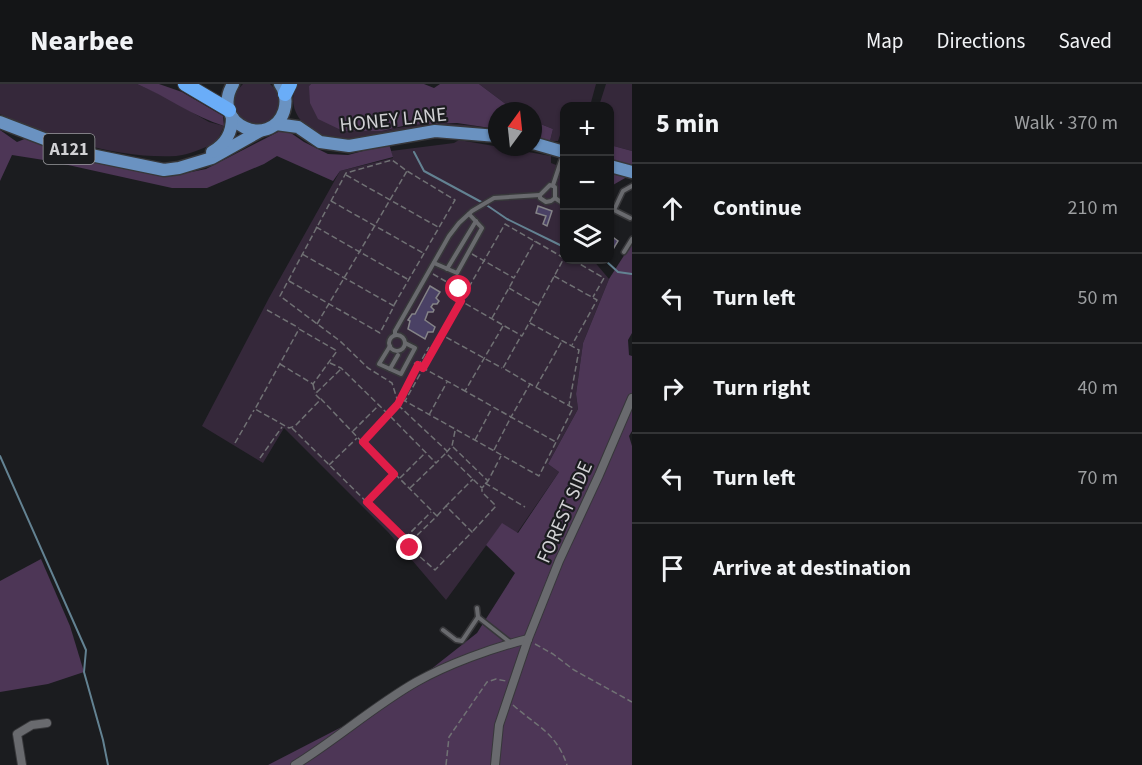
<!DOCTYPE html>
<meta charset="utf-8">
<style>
:root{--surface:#141517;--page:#1d1e20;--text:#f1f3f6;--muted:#9d9fa1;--line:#333436}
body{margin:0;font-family:"Source Sans 3",sans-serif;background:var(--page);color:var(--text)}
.controls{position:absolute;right:18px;top:18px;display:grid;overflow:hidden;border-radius:12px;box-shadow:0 2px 4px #0004}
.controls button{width:54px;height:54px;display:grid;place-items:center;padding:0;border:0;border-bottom:2px solid var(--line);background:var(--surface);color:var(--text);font:30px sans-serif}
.compass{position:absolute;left:488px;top:18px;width:54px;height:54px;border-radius:50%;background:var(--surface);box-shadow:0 2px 4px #0004;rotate:15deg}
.stop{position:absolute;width:18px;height:18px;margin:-14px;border:4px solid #e11d48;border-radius:50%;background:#fff}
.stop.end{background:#e11d48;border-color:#fff;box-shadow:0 2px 6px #0008}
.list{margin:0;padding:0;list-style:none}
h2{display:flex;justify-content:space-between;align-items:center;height:78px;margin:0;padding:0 24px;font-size:26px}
h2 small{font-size:20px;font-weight:400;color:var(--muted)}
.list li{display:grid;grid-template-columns:39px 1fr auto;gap:18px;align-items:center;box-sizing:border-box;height:90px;padding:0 24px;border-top:2px solid var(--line)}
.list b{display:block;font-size:22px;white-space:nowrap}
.list em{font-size:20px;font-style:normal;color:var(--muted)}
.icon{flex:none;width:33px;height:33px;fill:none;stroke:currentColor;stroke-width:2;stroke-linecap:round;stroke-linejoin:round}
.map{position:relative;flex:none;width:632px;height:681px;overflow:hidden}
header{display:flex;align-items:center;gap:36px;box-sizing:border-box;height:84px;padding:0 30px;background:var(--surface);border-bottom:2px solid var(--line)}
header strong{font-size:28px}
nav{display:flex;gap:33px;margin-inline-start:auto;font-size:21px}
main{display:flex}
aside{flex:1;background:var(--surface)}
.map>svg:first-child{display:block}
.green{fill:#35283a}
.forest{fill:#4d3656}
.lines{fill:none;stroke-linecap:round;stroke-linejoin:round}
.stream{stroke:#638292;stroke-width:2}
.building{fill:#4a4165;stroke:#848387;stroke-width:1.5}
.lane-casing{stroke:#37373a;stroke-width:7}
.street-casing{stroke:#37373a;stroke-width:10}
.primary-casing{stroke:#37373a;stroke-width:15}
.highway-casing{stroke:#37373a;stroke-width:16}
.path{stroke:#707174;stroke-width:1.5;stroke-dasharray:6 3;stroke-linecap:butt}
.lane{stroke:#696a6e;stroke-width:4}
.street{stroke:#696a6e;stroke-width:8}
.primary{stroke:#6a92c1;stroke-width:12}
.highway{stroke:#6aadf8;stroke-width:14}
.route{stroke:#e11d48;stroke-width:8}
.labels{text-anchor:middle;stroke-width:4.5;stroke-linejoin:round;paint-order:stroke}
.shield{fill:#1b1c1f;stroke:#9a9b9e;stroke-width:1.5}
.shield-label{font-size:18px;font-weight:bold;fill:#d1d1d4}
.street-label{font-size:20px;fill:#d1d1d4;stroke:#1b1c1f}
</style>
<header>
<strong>Nearbee</strong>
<nav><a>Map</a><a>Directions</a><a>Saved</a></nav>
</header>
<main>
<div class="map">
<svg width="632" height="681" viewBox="0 0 632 681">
<rect width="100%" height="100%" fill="#1b1c1f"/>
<!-- green -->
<g class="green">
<path d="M0 0H137L160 10 209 38 224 42 216 59C203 64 189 71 176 72 116 75 54 54 0 30Z"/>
<path d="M243 0H270C276 5 280 13 279 21 273 59 211 32 243 0Z"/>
<path d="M297 0H311L309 2 382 47C416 39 449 38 483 43 453 42 426 46 395 51 376 53 354 59 335 56 309 52 283 27 297 0Z"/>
<path d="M479 0H596L590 22H564V49L561 48 558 57H550L553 45 533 37V27H515Z"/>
<path d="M606 0H632V67L610 61V22H599Z"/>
<path d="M459 56 551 72V79L564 84V176H593L609 195 583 259 576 310 578 325 548 380 559 388 517 449 502 440 446 516 388 448 284 344 263 379 202 342 269 214 340 87 393 74 391 67 454 59Z"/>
</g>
<!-- forest -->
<g class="forest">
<path d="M137 0H159L182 8 223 32 224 42C194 33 166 12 137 0Z"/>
<path d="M311 0H424L434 4 440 0H479L515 27H497V45L457 39 407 41 382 47H343L318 35 310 19 309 2Z"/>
<path d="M533 37 553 45 550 57 533 53Z"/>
<path d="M0 46 17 58 27 54 89 75 121 83 176 91 206 85 278 48 288 47 304 58 328 70 348 71 389 60 393 73 340 87 333 97 277 72 264 80 207 104H172L50 77 12 71 0 97Z"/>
<path d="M610 61 632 67V90L613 101H610Z"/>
<path d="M632 159V249L628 256 629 271 632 272V347L629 352 632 362V681H268L361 633 430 586 477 549 515 489 486 461 502 439 518 449 559 388 548 380 578 325 576 310 583 259 609 195Z"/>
<path d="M41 475 70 542 84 588 48 600 0 608V497Z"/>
</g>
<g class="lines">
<!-- stream -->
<g class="stream">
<path d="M414 68 424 87 485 120 507 135 564 163"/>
<path d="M601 176 606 177 618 188 632 190"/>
<path d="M0 372 86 566 84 588 103 656 108 681"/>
</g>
</g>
<!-- building -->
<g class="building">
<path d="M538 122 552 127 547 142 543 140 546 132 536 129Z"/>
<path d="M614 154 618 157 612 167 610 165V158Z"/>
<path d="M430 202 440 208 436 214 439 217 437 220H433L431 223 434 226 433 228H428L425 236 435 243 433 248H428L425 255 408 245 410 237 408 236 412 230H415Z"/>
</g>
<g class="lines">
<!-- lane casing -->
<g class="lane-casing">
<g id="lane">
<path d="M550 101 555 103V114L551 117 546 118 540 114V111Z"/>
<path d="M553 101 563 71"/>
<path d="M555 114 564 120"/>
<path d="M630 134 614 126 623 107 632 102"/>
<path d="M624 168 632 155"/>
<path d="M434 179 457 189 482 144 469 130"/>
<path d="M447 185 476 137"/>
<path d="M395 251V247L449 152 459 139 472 127 494 114 540 111"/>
<circle cx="397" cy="259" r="8"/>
<path d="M390 262 379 280 401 290 415 264 405 259"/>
<path d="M390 285 398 271"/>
<path d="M477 524 478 533"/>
<path d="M443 546 456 556 462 557 478 533 511 559"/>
</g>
</g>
<!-- street casing -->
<g class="street-casing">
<g id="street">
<path d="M22 681 17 650 32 641 47 639"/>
<path d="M295 681C337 655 374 622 416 598 448 580 492 564 528 555"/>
<path d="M495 681 499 641 528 555 559 477 599 391 632 314"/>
</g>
</g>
<!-- primary casing -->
<g class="primary-casing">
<g id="primary">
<path d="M233 0C209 41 271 66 284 27 287 17 286 9 280 0"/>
<path d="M0 38 81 69 164 86 179 84 212 74 260 47"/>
<path d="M276 40 298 43 320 58 349 62 435 47 497 52"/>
<path d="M533 59 564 68"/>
<path d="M212 68C226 60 232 49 232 33"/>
<path d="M610 82 632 88"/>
</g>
</g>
<!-- highway casing -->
<g class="highway-casing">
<g id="highway">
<path d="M185 0 229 26"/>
<path d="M285 10 290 0"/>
</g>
</g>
<!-- path -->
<g class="path">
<path d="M346 91 438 143"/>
<path d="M331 117 423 169"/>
<path d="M316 143 409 196"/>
<path d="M472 170 514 194 535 157"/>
<path d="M564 174 505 140 461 217 522 252 564 174V172"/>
<path d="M573 176 604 194 593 213"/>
<path d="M433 190 459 205 455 213 461 217 442 251 502 284"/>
<path d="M554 192 597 216 572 261"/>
<path d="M289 197 380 249 394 222 302 170"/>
<path d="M509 204 538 221"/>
<path d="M394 221 455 116 407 87"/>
<path d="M267 226 299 244"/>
<path d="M492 234 514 195"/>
<path d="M530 239 579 266 569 321"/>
<path d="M317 240 407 87 392 76 346 89 280 212 340 257 368 284 392 299 398 318"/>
<path d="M503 242 465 307 511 333 530 300 503 284 521 252"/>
<path d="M442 251 405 317 539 392 573 324 530 300"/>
<path d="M330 279 341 284 389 331 363 358 437 432 409 459 410 464 435 486 472 448 446 422 473 395"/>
<path d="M414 279 465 307"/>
<path d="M280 280 313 300 337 267 299 245 255 325 289 344 295 342 321 315 362 358"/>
<path d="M313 300 315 309"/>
<path d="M536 303 562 257"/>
<path d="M400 314 429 263"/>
<path d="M320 315 315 310 341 285"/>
<path d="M405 317 400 315 389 331 436 379 446 369"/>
<path d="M398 321 447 367"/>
<path d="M429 331 447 298"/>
<path d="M292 344 408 459"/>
<path d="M353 347 379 321"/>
<path d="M455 347 452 362 446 369 482 404 488 397 501 372"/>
<path d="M475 356 492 324"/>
<path d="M235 359 254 326"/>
<path d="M453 363 488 397"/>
<path d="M494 366 511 333 556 358"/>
<path d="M260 374 282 343"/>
<path d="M329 381 357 354"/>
<path d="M400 394 426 368"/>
<path d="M485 399 525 423"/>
<path d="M410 404 436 379"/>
<path d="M367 418 393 391"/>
<path d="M437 432 446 422"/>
<path d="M473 447 496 422 482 408V405"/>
<path d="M405 454 431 428"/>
<path d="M535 560 553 570 574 586 632 618"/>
<path d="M513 621C536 642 556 648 567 681"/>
<path d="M446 681 449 653 487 598 496 595 506 597"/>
</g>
<!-- lane -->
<use href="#lane" class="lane"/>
<!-- street -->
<use href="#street" class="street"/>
<!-- primary -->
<use href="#primary" class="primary"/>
<!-- highway -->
<use href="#highway" class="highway"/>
</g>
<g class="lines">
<!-- route -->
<path class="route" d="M410 464 409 459 367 418 394 390 363 358 398 320 418 281 423 284 461 217 455 213 459 205"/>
</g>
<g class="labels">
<!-- shield labels -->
<rect class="shield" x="43.5" y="50" width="51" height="30" rx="4.5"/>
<g class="shield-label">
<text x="69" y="71">A121</text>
</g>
<!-- street labels -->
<g class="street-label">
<text transform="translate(393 35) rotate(-6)" y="7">HONEY LANE</text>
<text transform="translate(564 428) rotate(-66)" y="7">FOREST SIDE</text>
</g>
</g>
</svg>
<div class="controls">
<button>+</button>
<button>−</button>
<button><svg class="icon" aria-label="layers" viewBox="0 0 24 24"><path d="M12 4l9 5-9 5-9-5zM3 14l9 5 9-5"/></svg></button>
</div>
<svg class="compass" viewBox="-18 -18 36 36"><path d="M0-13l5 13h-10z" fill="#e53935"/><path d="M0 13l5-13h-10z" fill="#9d9fa1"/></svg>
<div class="stop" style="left:459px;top:205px"></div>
<div class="stop end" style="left:410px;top:464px"></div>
</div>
<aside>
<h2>5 min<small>Walk · 370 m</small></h2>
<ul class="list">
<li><svg class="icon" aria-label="ahead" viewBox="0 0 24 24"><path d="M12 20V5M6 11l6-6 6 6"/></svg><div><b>Continue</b></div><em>210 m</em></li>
<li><svg class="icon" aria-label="left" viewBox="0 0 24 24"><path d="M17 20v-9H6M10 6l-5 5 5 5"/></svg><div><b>Turn left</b></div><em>50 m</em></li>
<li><svg class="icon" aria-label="right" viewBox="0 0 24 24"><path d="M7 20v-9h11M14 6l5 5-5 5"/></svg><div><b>Turn right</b></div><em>40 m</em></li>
<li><svg class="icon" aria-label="left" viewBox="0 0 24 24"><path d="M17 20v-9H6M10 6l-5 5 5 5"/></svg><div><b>Turn left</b></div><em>70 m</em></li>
<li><svg class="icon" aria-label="arrive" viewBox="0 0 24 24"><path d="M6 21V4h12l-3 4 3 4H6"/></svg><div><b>Arrive at destination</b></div></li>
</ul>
</aside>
</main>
